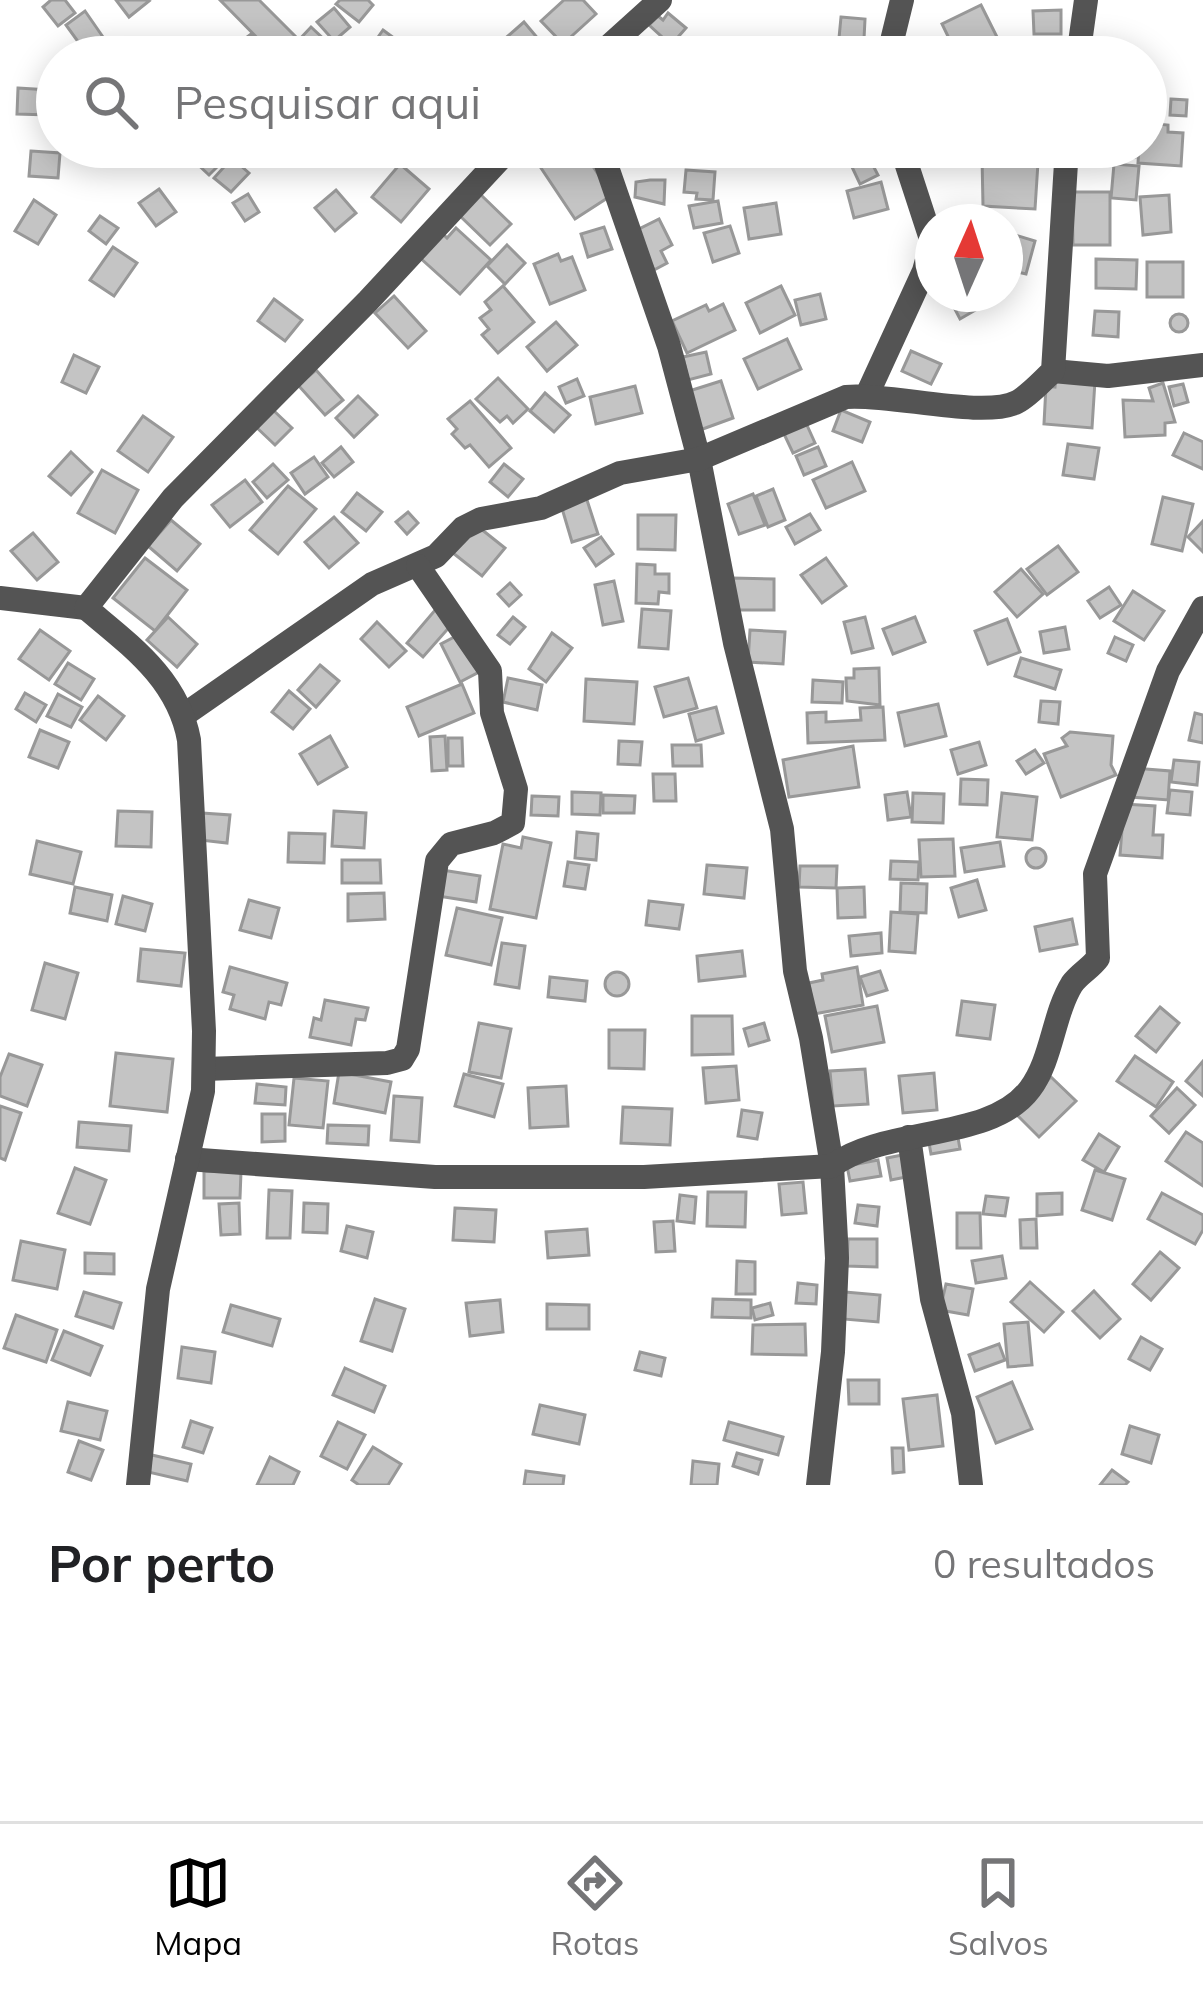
<!DOCTYPE html>
<html lang="pt">
<style>
:root{--surface:#fff;--page:#f6f6f6;--text:#202124;--muted:#757577;--line:#e0e0e0;--accent:#000}
body{margin:0;font-family:Mulish,sans-serif;background:var(--page);color:var(--text)}
.compass{position:absolute;left:915px;top:204px;width:108px;height:108px;border-radius:50%;background:var(--surface);box-shadow:0 6px 30px #0003;rotate:3deg}
.list{margin:0;padding:0;list-style:none}
h2{display:flex;justify-content:space-between;align-items:center;height:156px;margin:0;padding:0 48px;font-size:51px}
h2 small{font-size:39px;font-weight:400;color:var(--muted)}
.icon{flex:none;width:66px;height:66px;fill:none;stroke:currentColor;stroke-width:2;stroke-linecap:round;stroke-linejoin:round}
.map{position:relative;flex:none;width:1203px;height:1485px;overflow:hidden}
.search{position:absolute;background:var(--surface);box-shadow:0 6px 30px #0003;left:36px;right:36px;top:36px;height:132px;display:flex;align-items:center;gap:30px;box-sizing:border-box;padding:0 42px;border-radius:66px;color:var(--muted);font-size:45px}
.sheet{height:336px;background:var(--surface)}
nav{display:flex;justify-content:space-around;align-items:center;box-sizing:border-box;height:168px;border-top:3px solid var(--line);background:var(--surface);font-size:33px;color:var(--muted)}
nav a{display:grid;justify-items:center;gap:6px}
nav .on{color:var(--accent)}
.map>svg:first-child{display:block}
.building{fill:#c4c4c4;stroke:#989898;stroke-width:3}
.lines{fill:none;stroke-linecap:round;stroke-linejoin:round}
.street{stroke:#545454;stroke-width:24}
</style>
<div class="map">
<svg width="1203" height="1485" viewBox="0 0 1203 1485">
<rect width="100%" height="100%" fill="#fff"/>
<!-- building -->
<g class="building">
<path d="M51 0H65L75 13 58 26 43 7Z"/>
<path d="M116 0H147L149 1 129 17Z"/>
<path d="M220 0H259L296 37 276 57Z"/>
<path d="M340 0H368L373 5 359 22 336 4Z"/>
<path d="M564 0H583L596 14 563 44 541 21Z"/>
<path d="M981 5 998 39 958 57 942 24Z"/>
<path d="M334 8 350 27 334 41 317 22Z"/>
<path d="M1061 10V34H1034L1033 11Z"/>
<path d="M85 11 103 37 84 50 66 25Z"/>
<path d="M668 13 686 28 671 45 649 25 658 16 663 20Z"/>
<path d="M841 17 865 19 864 39 839 38Z"/>
<path d="M524 22 540 41 520 57H514L501 42Z"/>
<path d="M311 27 327 42 312 57 297 42Z"/>
<path d="M383 30 413 52 409 57H378L369 50Z"/>
<path d="M251 34 266 54 226 57 224 54Z"/>
<path d="M790 43 797 57H764Z"/>
<path d="M18 88 49 90V115L17 114Z"/>
<path d="M1171 99 1187 100 1186 116 1170 115Z"/>
<path d="M1146 123 1168 125V132L1183 133 1181 166 1138 163 1139 147H1146Z"/>
<path d="M206 147H223L230 154 209 175 193 160Z"/>
<path d="M445 147H474L463 163Z"/>
<path d="M527 147H580L612 195 575 219Z"/>
<path d="M1008 147H1039L1035 209 983 206 982 156 1007 157Z"/>
<path d="M1085 147H1135V157L1085 158Z"/>
<path d="M31 151 60 153 58 178 29 176Z"/>
<path d="M868 156 878 175 860 184 851 165Z"/>
<path d="M232 158 249 173 231 192 214 178Z"/>
<path d="M400 164 429 189 401 222 372 197Z"/>
<path d="M1114 164 1139 166 1136 200 1111 198Z"/>
<path d="M686 170 715 172 713 200 696 199 697 193 684 192Z"/>
<path d="M650 180H665L664 204 635 197 636 182Z"/>
<path d="M881 182 888 209 854 218 847 191Z"/>
<path d="M159 189 176 212 156 226 139 203Z"/>
<path d="M336 190 356 213 335 231 315 208Z"/>
<path d="M1072 192H1110V245H1073Z"/>
<path d="M248 194 259 212 245 221 233 203Z"/>
<path d="M480 194 511 224 490 245 459 215Z"/>
<path d="M1169 195 1171 232 1143 235 1140 197Z"/>
<path d="M34 200 56 215 38 244 15 231Z"/>
<path d="M718 201 722 223 694 228 689 206Z"/>
<path d="M776 203 781 234 749 239 744 208Z"/>
<path d="M100 216 118 228 106 244 89 231Z"/>
<path d="M659 219 672 245 661 251 667 263 654 270 635 231Z"/>
<path d="M730 226 739 253 713 262 704 233Z"/>
<path d="M604 227 612 249 588 257 581 234Z"/>
<path d="M456 228 491 260 460 294 418 256 441 232 447 238Z"/>
<path d="M1005 232 1035 241 1026 274 1005 269Z"/>
<path d="M507 245 525 263 505 284 487 266Z"/>
<path d="M113 247 137 263 114 296 90 280Z"/>
<path d="M558 254 561 261 572 257 585 290 550 304 534 264Z"/>
<path d="M1096 259 1137 260 1136 289 1096 288Z"/>
<rect x="1147" y="262" width="36" height="35"/>
<path d="M503 286 534 322 498 353 482 335 489 329 480 318 491 310 485 302Z"/>
<path d="M781 286 795 315 760 333 746 303Z"/>
<path d="M820 294 826 319 801 325 795 300Z"/>
<path d="M947 294H971L979 308 960 319Z"/>
<path d="M394 296 426 331 408 348 375 313Z"/>
<path d="M274 299 302 320 285 341 258 321Z"/>
<path d="M723 304 735 330 687 353 672 321 706 305 709 311Z"/>
<path d="M1095 311 1119 312 1118 337 1093 335Z"/>
<circle cx="1179" cy="323" r="9"/>
<path d="M556 322 577 345 547 371 527 347Z"/>
<path d="M787 339 801 369 758 389 744 359Z"/>
<path d="M911 351 941 364 931 384 902 371Z"/>
<path d="M706 352 711 374 688 380 683 357Z"/>
<path d="M74 355 99 367 86 393 62 382Z"/>
<path d="M316 370 343 400 325 415 298 385Z"/>
<path d="M498 378 528 409 513 423 507 416 500 422 476 399Z"/>
<path d="M1056 378 1095 381 1092 428 1044 424 1046 386 1055 387Z"/>
<path d="M577 379 584 396 566 403 559 387Z"/>
<path d="M721 381 733 418 700 430 686 392Z"/>
<path d="M1163 383 1175 422 1165 423V435L1125 437 1123 400 1153 401 1149 388Z"/>
<path d="M1183 384 1188 402 1174 406 1169 387Z"/>
<path d="M635 386 642 413 596 424 590 397Z"/>
<path d="M545 393 570 415 554 432 530 411Z"/>
<path d="M358 396 377 415 354 437 336 418Z"/>
<path d="M470 401 511 448 489 467 470 445 465 448 452 434 457 429 448 419Z"/>
<path d="M272 409 292 428 275 445 255 426Z"/>
<path d="M841 410 870 422 862 442 833 431Z"/>
<path d="M143 416 173 437 148 472 118 451Z"/>
<path d="M806 423 815 443 793 453 784 434Z"/>
<path d="M1184 433 1203 442V469L1173 455Z"/>
<path d="M1068 444 1099 448 1094 479 1063 475Z"/>
<path d="M341 447 353 462 334 477 322 463Z"/>
<path d="M818 447 826 466 804 475 796 456Z"/>
<path d="M71 452 92 472 71 495 49 476Z"/>
<path d="M314 457 328 477 305 494 291 473Z"/>
<path d="M852 462 865 491 826 508 813 480Z"/>
<path d="M273 464 288 480 267 498 253 482Z"/>
<path d="M504 464 523 479 508 497 490 482Z"/>
<path d="M102 470 138 490 115 533 78 513Z"/>
<path d="M245 480 262 502 230 527 212 505Z"/>
<path d="M288 486 316 509 278 554 250 530Z"/>
<path d="M773 489 785 520 768 527 756 496Z"/>
<path d="M357 493 382 512 366 531 342 512Z"/>
<path d="M753 494 765 525 739 534 728 504Z"/>
<path d="M586 497 598 534 572 542 561 505Z"/>
<path d="M1163 497 1193 504 1182 551 1152 544Z"/>
<path d="M408 512 418 523 407 534 396 522Z"/>
<path d="M810 514 820 530 795 544 786 527Z"/>
<path d="M638 515H676L675 550 638 549Z"/>
<path d="M334 517 358 543 329 568 305 542Z"/>
<path d="M171 520 200 544 177 571 148 546Z"/>
<path d="M1203 521V552L1188 537Z"/>
<path d="M476 525 505 548 482 576 453 553Z"/>
<path d="M33 533 58 562 37 580 11 551Z"/>
<path d="M601 537 613 554 596 566 584 548Z"/>
<path d="M1058 546 1078 572 1047 595 1027 569Z"/>
<path d="M145 558 187 590 155 631 113 598Z"/>
<path d="M826 558 846 586 822 603 801 575Z"/>
<path d="M637 564 655 565V574H669V593L659 592 658 604 636 603Z"/>
<path d="M1021 569 1043 594 1017 617 995 592Z"/>
<path d="M732 578 774 579V610H732Z"/>
<path d="M614 581 623 621 603 625 595 585Z"/>
<path d="M510 583 521 595 509 606 498 594Z"/>
<path d="M1109 587 1121 605 1100 618 1088 601Z"/>
<path d="M1133 591 1164 611 1144 640 1114 621Z"/>
<path d="M436 609 453 623 423 657 407 643Z"/>
<path d="M642 609 671 611 668 649 639 647Z"/>
<path d="M168 617 197 644 177 667 147 640Z"/>
<path d="M513 617 525 627 510 644 498 635Z"/>
<path d="M865 617 873 648 852 653 844 622Z"/>
<path d="M915 617 925 642 893 654 883 629Z"/>
<path d="M1007 619 1020 652 988 664 975 631Z"/>
<path d="M377 622 406 651 389 667 361 639Z"/>
<path d="M1065 627 1069 649 1044 653 1040 632Z"/>
<path d="M40 630 70 651 49 680 19 659Z"/>
<path d="M750 630 785 632 783 664 748 662Z"/>
<path d="M552 633 572 648 546 682 529 669Z"/>
<path d="M460 634 479 672 460 682 441 644Z"/>
<path d="M1115 637 1133 645 1126 661 1108 653Z"/>
<path d="M1021 658 1061 670 1055 689 1015 676Z"/>
<path d="M68 663 94 679 81 700 55 684Z"/>
<path d="M320 665 339 681 316 707 298 690Z"/>
<path d="M879 668 880 705 847 701 846 678H854V669Z"/>
<path d="M508 678 542 685 537 710 503 702Z"/>
<path d="M688 678 697 708 664 717 655 687Z"/>
<path d="M586 679 637 682 634 724 584 721Z"/>
<path d="M813 680 843 682 842 703 812 702Z"/>
<path d="M462 684 474 713 419 736 407 707Z"/>
<path d="M289 691 310 709 293 729 272 712Z"/>
<path d="M25 693 46 705 36 722 16 709Z"/>
<path d="M58 694 82 707 71 727 47 716Z"/>
<path d="M98 696 124 716 106 740 80 720Z"/>
<path d="M1041 701 1060 702 1058 724 1039 722Z"/>
<path d="M938 704 946 736 905 746 898 713Z"/>
<path d="M716 707 723 733 696 741 689 714Z"/>
<path d="M883 707 885 740 808 743 807 713 826 712V722L861 720 860 708Z"/>
<path d="M1195 713 1203 715V743L1189 740Z"/>
<path d="M40 730 69 742 58 768 29 757Z"/>
<path d="M1070 732 1113 736 1111 765 1116 775 1061 797 1044 754 1067 746 1062 738Z"/>
<path d="M330 736 347 767 318 784 300 754Z"/>
<path d="M445 736 447 770 432 771 430 737Z"/>
<path d="M448 738H462L463 766H448Z"/>
<path d="M619 741 642 742 640 765 618 764Z"/>
<path d="M979 742 986 765 958 774 951 750Z"/>
<path d="M672 745H701L702 766H673Z"/>
<path d="M853 746 859 787 789 797 783 760Z"/>
<path d="M1035 750 1044 763 1026 774 1017 761Z"/>
<path d="M1174 760 1199 762 1197 785 1171 782Z"/>
<path d="M1133 768 1170 771 1168 800 1131 797Z"/>
<path d="M653 774H675L676 801H654Z"/>
<path d="M961 779 988 780 987 805 960 804Z"/>
<path d="M1170 790 1192 792 1190 815 1167 813Z"/>
<path d="M572 792 601 793 600 815 572 814Z"/>
<path d="M907 792 911 817 888 820 885 795Z"/>
<path d="M913 793 944 794 943 823 912 822Z"/>
<path d="M1002 793 1037 797 1032 840 997 837Z"/>
<path d="M603 795 635 796 634 813H603Z"/>
<path d="M532 796 559 797 558 816 531 815Z"/>
<path d="M1124 804 1155 806 1153 835H1163L1162 858 1120 855Z"/>
<path d="M118 811 152 812 151 847 116 846Z"/>
<path d="M334 811 366 813 364 848 332 846Z"/>
<path d="M202 813 230 815 227 843 200 840Z"/>
<path d="M577 832 598 834 596 860 575 858Z"/>
<path d="M289 833 325 834 324 863 288 862Z"/>
<path d="M523 837 551 843 536 918 490 909 503 844 521 848Z"/>
<path d="M953 839 955 876 921 877 919 840Z"/>
<path d="M37 841 81 852 73 884 30 874Z"/>
<path d="M1000 842 1004 866 965 872 961 848Z"/>
<circle cx="1036" cy="858" r="10"/>
<path d="M342 860H380L381 883H342Z"/>
<path d="M891 861 919 862 918 880 890 879Z"/>
<path d="M568 862 589 865 585 889 564 886Z"/>
<path d="M707 865 747 868 744 898 704 894Z"/>
<path d="M800 866H837L836 888 799 887Z"/>
<path d="M442 870 480 876 476 902 438 896Z"/>
<path d="M977 880 986 910 959 917 951 888Z"/>
<path d="M901 883 927 884 926 913 900 912Z"/>
<path d="M75 887 112 895 107 921 70 913Z"/>
<path d="M864 887 865 917 838 918 837 888Z"/>
<path d="M384 893 385 919 348 921V894Z"/>
<path d="M123 896 152 904 145 931 116 924Z"/>
<path d="M249 900 279 908 271 938 240 930Z"/>
<path d="M649 901 683 905 679 929 646 925Z"/>
<path d="M457 908 502 918 491 965 446 955Z"/>
<path d="M891 912 918 914 915 953 889 951Z"/>
<path d="M1072 919 1077 944 1040 951 1035 927Z"/>
<path d="M881 933 882 953 851 956 849 936Z"/>
<path d="M502 943 525 946 519 988 495 984Z"/>
<path d="M141 949 185 953 181 986 138 981Z"/>
<path d="M742 951 745 976 699 981 697 956Z"/>
<path d="M45 963 78 973 65 1019 32 1010Z"/>
<path d="M230 967 287 983 281 1005 269 1002 265 1019 230 1009 234 995 223 992Z"/>
<path d="M857 967 863 1005 814 1014 809 983 823 980 822 974Z"/>
<path d="M880 971 887 990 867 996 860 977Z"/>
<circle cx="617" cy="984" r="12"/>
<path d="M550 977 587 981 585 1001 548 997Z"/>
<path d="M325 1000 368 1008 365 1020 356 1019 351 1045 310 1037 314 1018 321 1020Z"/>
<path d="M962 1001 995 1005 990 1039 957 1035Z"/>
<path d="M877 1006 884 1042 832 1052 825 1016Z"/>
<path d="M1160 1007 1179 1023 1156 1052 1136 1036Z"/>
<path d="M692 1016H732L733 1054 692 1055Z"/>
<path d="M479 1023 511 1029 501 1078 469 1072Z"/>
<path d="M764 1023 769 1040 749 1046 744 1029Z"/>
<path d="M609 1030H645L644 1069 609 1068Z"/>
<path d="M116 1053 173 1059 167 1112 110 1106Z"/>
<path d="M9 1054 42 1065 27 1106 0 1096V1077Z"/>
<path d="M1135 1056 1173 1082 1156 1107 1117 1081Z"/>
<path d="M1203 1061V1096L1186 1081Z"/>
<path d="M736 1066 739 1100 706 1103 703 1068Z"/>
<path d="M865 1069 868 1104 833 1106 830 1071Z"/>
<path d="M339 1072 391 1082 385 1113 334 1103Z"/>
<path d="M934 1073 937 1110 903 1113 899 1076Z"/>
<path d="M464 1074 503 1084 494 1117 455 1106Z"/>
<path d="M1051 1077 1076 1101 1039 1137 1015 1113Z"/>
<path d="M294 1078 328 1081 323 1128 289 1125Z"/>
<path d="M257 1084 286 1087 285 1105 255 1103Z"/>
<path d="M566 1086 568 1126 530 1128 528 1088Z"/>
<path d="M1177 1088 1195 1105 1169 1133 1151 1116Z"/>
<path d="M394 1096 422 1098 419 1142 391 1140Z"/>
<path d="M0 1106 21 1113 5 1160 0 1158Z"/>
<path d="M623 1107 672 1109 670 1145 621 1143Z"/>
<path d="M742 1110 762 1113 757 1139 738 1136Z"/>
<path d="M262 1114H285V1141L262 1142Z"/>
<path d="M79 1122 131 1126 129 1151 77 1147Z"/>
<path d="M328 1125 369 1126 368 1145 327 1143Z"/>
<path d="M957 1132 960 1149 931 1154 928 1137Z"/>
<path d="M1186 1132 1203 1143V1186L1166 1161Z"/>
<path d="M1099 1134 1119 1147 1104 1172 1083 1160Z"/>
<path d="M902 1155 906 1177 891 1180 887 1158Z"/>
<path d="M878 1160 881 1176 850 1181 847 1166Z"/>
<path d="M75 1168 106 1180 90 1224 58 1213Z"/>
<path d="M1095 1170 1125 1179 1112 1220 1082 1210Z"/>
<path d="M204 1171 241 1172 240 1198H204Z"/>
<path d="M803 1182 806 1213 782 1215 779 1184Z"/>
<path d="M269 1190 292 1191 290 1238H267Z"/>
<path d="M708 1192H746L745 1227 707 1226Z"/>
<path d="M1062 1193V1214L1037 1216V1194Z"/>
<path d="M1162 1193 1203 1215V1230L1195 1244 1148 1219Z"/>
<path d="M680 1195 696 1197 694 1223 677 1221Z"/>
<path d="M986 1196 1008 1198 1005 1216 983 1214Z"/>
<path d="M239 1203 240 1234 221 1235 219 1204Z"/>
<path d="M304 1203 328 1204 327 1233 303 1232Z"/>
<path d="M858 1205 879 1207 877 1226 855 1223Z"/>
<path d="M455 1208 496 1210 494 1242 453 1240Z"/>
<path d="M957 1213H980L981 1248H957Z"/>
<path d="M1036 1219 1037 1248H1021L1020 1220Z"/>
<path d="M673 1221 675 1251 656 1252 654 1222Z"/>
<path d="M347 1226 373 1232 367 1258 341 1251Z"/>
<path d="M587 1229 589 1255 548 1258 546 1232Z"/>
<path d="M848 1239H877V1267L847 1266Z"/>
<path d="M21 1241 65 1250 57 1289 13 1280Z"/>
<path d="M1160 1252 1179 1268 1151 1300 1133 1284Z"/>
<path d="M85 1253 114 1254V1274L85 1273Z"/>
<path d="M1002 1256 1006 1278 976 1283 972 1261Z"/>
<path d="M737 1261 755 1262V1294H736Z"/>
<path d="M1030 1282 1063 1312 1044 1332 1011 1302Z"/>
<path d="M798 1283 817 1285 816 1304 796 1303Z"/>
<path d="M946 1284 973 1289 968 1315 940 1310Z"/>
<path d="M1094 1291 1120 1319 1100 1338 1073 1311Z"/>
<path d="M84 1292 121 1303 113 1328 76 1316Z"/>
<path d="M845 1292 880 1295 878 1322 843 1319Z"/>
<path d="M375 1299 405 1309 392 1351 361 1341Z"/>
<path d="M713 1299 751 1300V1318L712 1317Z"/>
<path d="M500 1300 503 1332 470 1336 466 1303Z"/>
<path d="M770 1303 773 1315 755 1320 752 1308Z"/>
<path d="M547 1304 589 1305V1329H547Z"/>
<path d="M231 1305 280 1319 272 1346 223 1332Z"/>
<path d="M16 1315 57 1330 46 1362 4 1348Z"/>
<path d="M1028 1322 1032 1365 1008 1367 1004 1324Z"/>
<path d="M805 1324 806 1355 752 1354 753 1325Z"/>
<path d="M64 1331 102 1346 90 1375 52 1360Z"/>
<path d="M1141 1337 1162 1349 1150 1370 1129 1359Z"/>
<path d="M999 1344 1005 1360 975 1371 969 1355Z"/>
<path d="M182 1347 215 1352 211 1383 178 1378Z"/>
<path d="M640 1352 665 1358 661 1376 635 1370Z"/>
<path d="M345 1368 385 1386 374 1412 333 1395Z"/>
<path d="M848 1380H879V1404H849Z"/>
<path d="M1012 1382 1032 1429 996 1443 977 1397Z"/>
<path d="M937 1395 943 1446 909 1450 903 1399Z"/>
<path d="M68 1402 107 1411 100 1440 61 1431Z"/>
<path d="M540 1405 585 1415 579 1444 533 1434Z"/>
<path d="M191 1421 212 1428 203 1453 183 1447Z"/>
<path d="M338 1422 365 1435 347 1469 321 1456Z"/>
<path d="M729 1422 783 1437 778 1455 724 1440Z"/>
<path d="M1130 1426 1159 1435 1151 1463 1122 1454Z"/>
<path d="M79 1441 103 1450 91 1480 68 1472Z"/>
<path d="M373 1447 401 1464 388 1485H359L352 1480Z"/>
<path d="M892 1448H903L904 1472 893 1473Z"/>
<path d="M737 1453 762 1460 758 1474 733 1466Z"/>
<path d="M152 1455 191 1464 187 1481 148 1472Z"/>
<path d="M270 1457 299 1472 293 1485H257Z"/>
<path d="M693 1461 719 1464 717 1485H691Z"/>
<path d="M1112 1470 1128 1482 1125 1485H1100Z"/>
<path d="M526 1471 564 1476 563 1485H524Z"/>
</g>
<g class="lines">
<!-- street -->
<g class="street">
<path d="M597 57 660 0"/>
<path d="M888 57 902 0"/>
<path d="M1078 57 1086 0"/>
<path d="M600 147 669 346 699 459 735 643 782 829 795 971 811 1038 832 1166 837 1258 833 1352 818 1485"/>
<path d="M1053 371 1108 376 1203 365"/>
<path d="M867 395 924 271 932 242 901 147"/>
<path d="M0 598 86 608"/>
<path d="M184 715 372 584 436 556 463 528 481 519 541 508 620 473 699 459 846 397C890 393 983 419 1017 402 1030 395 1042 381 1053 371L1067 147"/>
<path d="M204 1069 387 1063 402 1059 408 1049 437 861 451 844 494 833 513 823 516 789 492 713 490 671 418 566"/>
<path d="M909 1137 932 1299 963 1413 971 1485"/>
<path d="M187 1159 435 1177H644L832 1166C885 1126 991 1142 1030 1089 1052 1060 1053 1015 1072 984 1079 974 1091 968 1098 958L1095 874 1168 671 1203 608"/>
<path d="M138 1485 158 1289 203 1091 204 1031 189 740C178 679 131 646 86 608L173 498 368 301 511 147"/>
</g>
</g>
</svg>
<svg class="compass" viewBox="-18 -18 36 36"><path d="M0-13l5 13h-10z" fill="#e53935"/><path d="M0 13l5-13h-10z" fill="#757577"/></svg>
<div class="search"><svg class="icon" aria-label="search" viewBox="0 0 24 24"><circle cx="10" cy="10" r="6"/><path d="M15 15l6 6"/></svg>Pesquisar aqui</div>
</div>
<section class="sheet">
<h2>Por perto<small>0 resultados</small></h2>
<ul class="list">
</ul>
</section>
<nav>
<a class="on"><svg class="icon" aria-label="map" viewBox="0 0 24 24"><path d="M3 6l6-2 6 2 6-2v14l-6 2-6-2-6 2zM9 4v14M15 6v14"/></svg>Mapa</a>
<a><svg class="icon" aria-label="directions" viewBox="0 0 24 24"><path d="M12 3l9 9-9 9-9-9zM9 14v-3h6M13 9l2 2-2 2"/></svg>Rotas</a>
<a><svg class="icon" aria-label="saved" viewBox="0 0 24 24"><path d="M7 4h10v16l-5-4-5 4z"/></svg>Salvos</a>
</nav>
